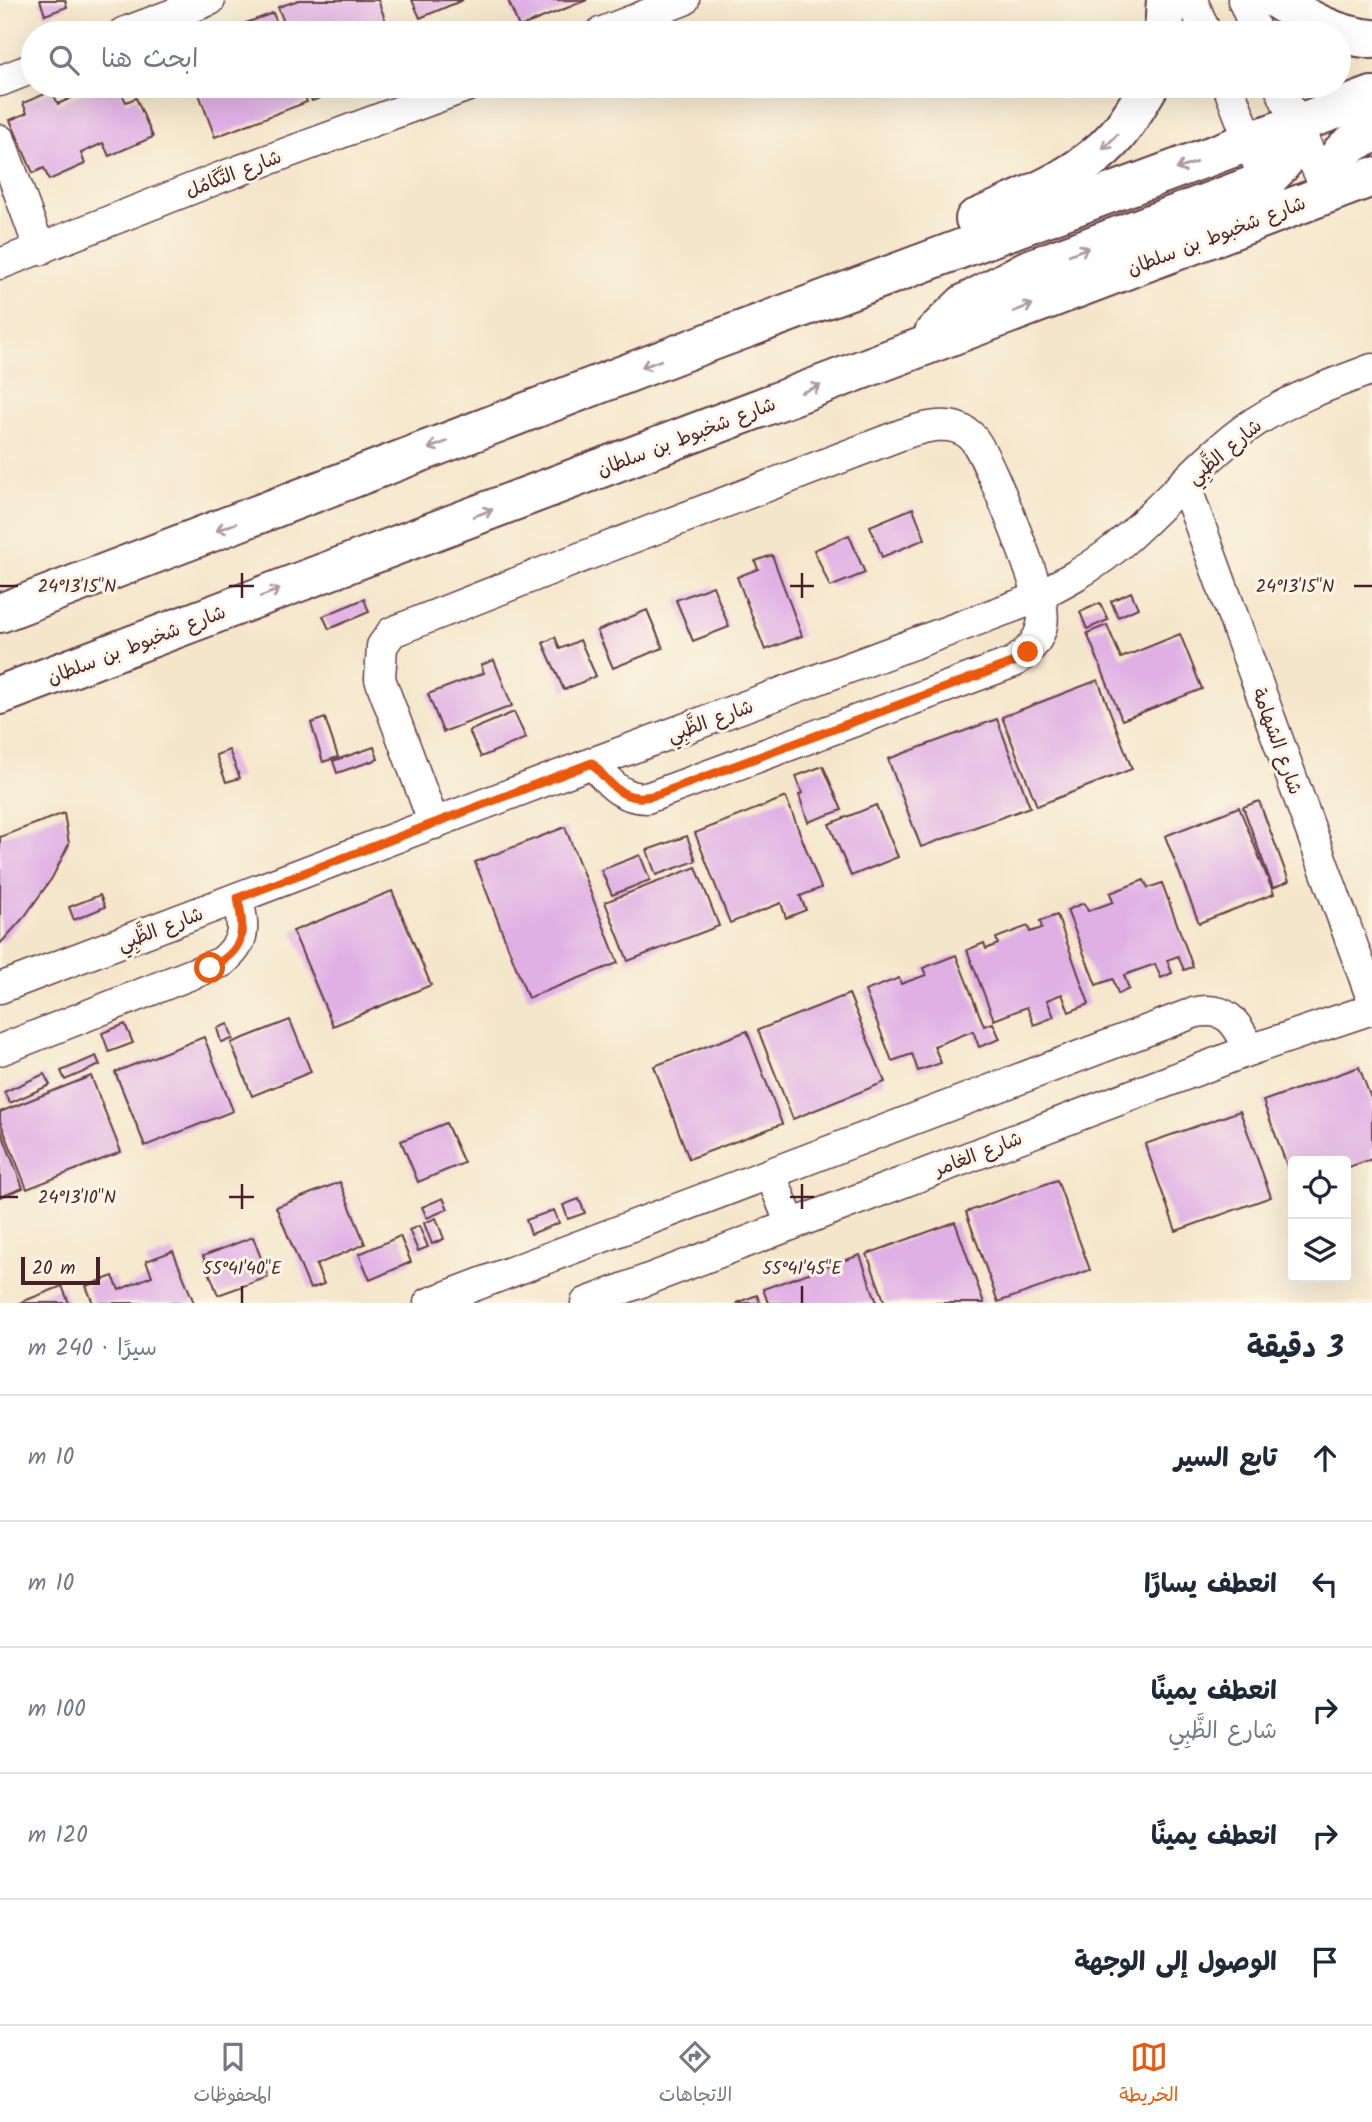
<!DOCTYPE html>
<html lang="ar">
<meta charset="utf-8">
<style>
:root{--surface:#fff;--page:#f2f2f3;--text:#1f2937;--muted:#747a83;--line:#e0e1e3;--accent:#ea580c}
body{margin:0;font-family:Kalam,"Playpen Sans Arabic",sans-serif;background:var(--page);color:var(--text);direction:rtl}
.controls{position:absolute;right:21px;bottom:21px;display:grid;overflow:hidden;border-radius:7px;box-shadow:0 7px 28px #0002}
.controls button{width:63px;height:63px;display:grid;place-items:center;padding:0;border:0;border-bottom:2px solid var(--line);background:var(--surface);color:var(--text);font:35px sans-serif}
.scale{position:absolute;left:21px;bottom:18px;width:79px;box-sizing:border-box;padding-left:7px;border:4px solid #4a1f2b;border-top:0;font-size:19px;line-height:24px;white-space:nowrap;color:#4a1f2b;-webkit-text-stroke:5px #fcf5e5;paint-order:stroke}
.stop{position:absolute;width:21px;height:21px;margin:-16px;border:5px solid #ea580c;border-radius:50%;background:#fff}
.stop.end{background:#ea580c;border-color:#fff;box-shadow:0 2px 7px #0008}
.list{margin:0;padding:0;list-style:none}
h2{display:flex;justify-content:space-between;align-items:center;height:91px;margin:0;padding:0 28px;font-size:30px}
h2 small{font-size:23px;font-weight:400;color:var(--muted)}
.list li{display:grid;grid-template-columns:46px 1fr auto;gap:21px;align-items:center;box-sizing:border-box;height:126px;padding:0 28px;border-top:2px solid var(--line)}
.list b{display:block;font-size:26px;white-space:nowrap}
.list p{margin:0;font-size:23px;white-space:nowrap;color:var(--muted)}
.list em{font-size:23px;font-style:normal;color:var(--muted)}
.icon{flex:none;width:38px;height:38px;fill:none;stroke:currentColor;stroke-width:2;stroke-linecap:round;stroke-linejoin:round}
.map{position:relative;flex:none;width:1372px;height:1303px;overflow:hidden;direction:ltr}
.search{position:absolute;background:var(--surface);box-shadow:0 7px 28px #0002;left:21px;right:21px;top:21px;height:77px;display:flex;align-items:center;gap:18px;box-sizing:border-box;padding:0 24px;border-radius:38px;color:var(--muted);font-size:26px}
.sheet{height:721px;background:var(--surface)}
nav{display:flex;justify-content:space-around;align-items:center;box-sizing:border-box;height:98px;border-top:2px solid var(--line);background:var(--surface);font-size:19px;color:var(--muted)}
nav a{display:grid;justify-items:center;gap:4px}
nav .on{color:var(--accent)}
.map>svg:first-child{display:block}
.building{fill:#e0b0e5}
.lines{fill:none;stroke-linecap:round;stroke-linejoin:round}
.minor-casing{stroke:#643d43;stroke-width:33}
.major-casing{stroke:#643d43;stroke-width:42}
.minor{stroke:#fff;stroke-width:30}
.major{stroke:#fff;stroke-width:38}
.oneway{stroke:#ae9aa0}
.route{stroke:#ea580c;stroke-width:9}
.ticks{fill:none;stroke:#4a1f2b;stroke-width:2.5}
.labels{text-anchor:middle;stroke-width:6;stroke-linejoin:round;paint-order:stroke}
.street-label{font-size:19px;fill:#4a1f2b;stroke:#fcf5e5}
.ticks-label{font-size:18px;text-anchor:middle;fill:#4a1f2b;stroke:#fcf5e5;stroke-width:6;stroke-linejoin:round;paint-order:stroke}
</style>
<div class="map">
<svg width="1372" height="1303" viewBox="0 0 1372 1303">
<rect width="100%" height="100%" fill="#fcf5e5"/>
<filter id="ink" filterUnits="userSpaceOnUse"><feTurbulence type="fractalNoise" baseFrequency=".0143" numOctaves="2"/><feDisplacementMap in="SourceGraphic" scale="14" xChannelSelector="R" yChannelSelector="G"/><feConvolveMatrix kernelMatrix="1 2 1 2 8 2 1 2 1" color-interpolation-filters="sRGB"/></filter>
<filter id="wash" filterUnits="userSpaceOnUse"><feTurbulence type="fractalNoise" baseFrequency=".00686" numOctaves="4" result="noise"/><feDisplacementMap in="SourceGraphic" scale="28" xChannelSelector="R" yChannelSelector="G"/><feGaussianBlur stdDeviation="1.57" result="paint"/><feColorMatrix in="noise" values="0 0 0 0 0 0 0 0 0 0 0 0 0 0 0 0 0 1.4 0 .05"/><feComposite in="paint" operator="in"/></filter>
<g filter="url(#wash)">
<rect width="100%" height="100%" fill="#f4e6cb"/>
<g id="blocks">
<!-- building -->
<g class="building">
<path d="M40 0H65L67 7 45 15Z"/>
<path d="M299 0H378L390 33H288L278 7Z"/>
<path d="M412 0H463L420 18Z"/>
<path d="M508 0H587L519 27Z"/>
<path d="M273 13 281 33H219Z"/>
<path d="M85 86H135L121 92 126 102 136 98 153 137 109 156 103 143 81 153 85 164 49 180 44 168 33 173 10 120 27 113 23 103 52 91 58 104 87 91Z"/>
<path d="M196 86H301L307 102 215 137Z"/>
<path d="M306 86H352L312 101Z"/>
<path d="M913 508 925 539 882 557 870 526Z"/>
<path d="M849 535 865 573 830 587 814 550Z"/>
<path d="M772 555 802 636 765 650 737 577 758 569 755 561Z"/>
<path d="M713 586 729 627 693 641 676 600Z"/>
<path d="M1131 592 1138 608 1118 617 1111 601Z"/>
<path d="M364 599 369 612 329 629 323 616Z"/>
<path d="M1100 603 1108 620 1087 629 1080 612Z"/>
<path d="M647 610 663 648 613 668 597 631Z"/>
<path d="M1107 625 1121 658 1180 634 1202 689 1122 720 1087 633Z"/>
<path d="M555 637 560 649 580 640 596 676 564 690 543 643Z"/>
<path d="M494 660 512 706 443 732 428 694 484 673 481 665Z"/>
<path d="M1098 680 1132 769 1037 806 1002 717Z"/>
<path d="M514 712 526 738 481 757 469 731Z"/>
<path d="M325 718 338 757 323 762 311 723Z"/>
<path d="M997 719 1030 807 921 847 888 759Z"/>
<path d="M374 747 378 759 337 773 333 761Z"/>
<path d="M229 750 240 778 226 782 216 755Z"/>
<path d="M823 766 842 810 808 822 799 795 802 793 796 776Z"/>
<path d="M786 797 821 888 800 896 806 910 786 918 781 903 730 923 695 833Z"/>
<path d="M1259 801 1289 881 1273 888 1243 807Z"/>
<path d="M876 805 898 857 851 876 829 824Z"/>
<path d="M1239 807 1274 894 1199 923 1165 836Z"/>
<path d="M64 813 69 844 52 878 25 916 0 944V837Z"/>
<path d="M565 827 618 963 528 998 475 862Z"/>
<path d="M687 836 696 861 656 875 647 850Z"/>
<path d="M640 855 650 880 612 895 601 870Z"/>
<path d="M696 867 719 926 628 961 605 902Z"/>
<path d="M1144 880 1148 888 1162 883 1193 967 1184 970 1178 956 1167 960 1172 973 1161 978 1155 964 1124 975 1129 989 1118 994 1113 979 1096 985 1067 910 1084 903 1088 911 1113 902 1110 893Z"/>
<path d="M392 891 431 985 333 1026 293 931Z"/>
<path d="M100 895 105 907 74 920 69 907Z"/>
<path d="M1057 915 1089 1004 1069 1012 1062 994 1047 1000 1054 1017 1034 1025 1027 1007 994 1020 967 950 984 943 986 949 998 944 996 938 1028 926 1030 932 1042 928 1040 921Z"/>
<path d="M956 955 984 1026 993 1023 1000 1039 979 1047 973 1031 934 1046 941 1063 918 1071 912 1054 892 1061 865 991 899 978 901 984 926 975 923 968Z"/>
<path d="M849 994 885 1082 793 1119 758 1030Z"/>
<path d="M290 1020 311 1072 252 1096 231 1043Z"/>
<path d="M125 1024 133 1043 109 1052 102 1033Z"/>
<path d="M228 1024 233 1039 221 1042 217 1028Z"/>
<path d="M747 1031 782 1124 689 1159 654 1066Z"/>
<path d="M204 1037 233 1111 145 1146 115 1072Z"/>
<path d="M96 1056 100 1065 65 1080 61 1071Z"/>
<path d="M1359 1067 1372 1101V1159L1346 1168V1161H1293V1182L1263 1101Z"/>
<path d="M44 1074 50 1085 10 1103 4 1092Z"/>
<path d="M91 1076 121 1152 27 1189 0 1121V1112Z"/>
<path d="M1240 1111 1271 1197 1176 1231 1145 1144Z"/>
<path d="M446 1123 464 1163 418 1182 401 1141Z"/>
<path d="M0 1128 23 1188 0 1197Z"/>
<path d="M1057 1180 1090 1270 998 1302 966 1212Z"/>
<path d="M340 1182 365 1244 316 1265 324 1284 310 1289 276 1207Z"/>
<path d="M443 1198 448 1209 427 1218 422 1207Z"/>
<path d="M579 1199 585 1213 568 1219 563 1205Z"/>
<path d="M554 1210 559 1223 531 1234 526 1220Z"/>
<path d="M436 1218 444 1239 432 1244 424 1223Z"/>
<path d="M955 1222 984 1303H885L867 1254Z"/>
<path d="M419 1226 428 1247 418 1251 409 1230Z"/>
<path d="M400 1236 411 1262 370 1280 359 1254Z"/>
<path d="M253 1237 268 1277 218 1295 203 1256Z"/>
<path d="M173 1251 194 1303H93L86 1286 113 1276 119 1290 152 1276 146 1261Z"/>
<path d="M860 1255 877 1303H768L763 1289Z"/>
<path d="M62 1286 69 1303H19Z"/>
<path d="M757 1295 760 1303H736Z"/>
</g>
</g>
</g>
<g filter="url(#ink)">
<use href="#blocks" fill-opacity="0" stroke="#643d43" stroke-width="2"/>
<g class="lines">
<!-- minor casing -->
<g class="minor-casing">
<g id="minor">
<path d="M1192 0 1206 33"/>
<path d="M1243 0 1257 33"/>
<path d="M123 33 210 0"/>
<path d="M600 33 684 0"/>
<path d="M0 81 33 68"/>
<path d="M1228 86 1272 200"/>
<path d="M1279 86 1328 193"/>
<path d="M0 140 40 250"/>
<path d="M0 264 219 178 468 86"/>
<path d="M1185 484 1372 999"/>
<path d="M434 824 380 679 382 646 392 632 582 557 903 434C924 427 951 419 970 435 987 449 1029 566 1038 593 1041 602 1044 616 1042 625 1039 642 1027 653 1014 662L647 798C620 798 609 782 592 763"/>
<path d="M0 988 592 763 1026 602C1055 587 1087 571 1113 550 1162 510 1202 457 1255 422 1292 398 1332 384 1372 369"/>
<path d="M0 1050 222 962C247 941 244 928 238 898"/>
<path d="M771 1175 791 1225"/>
<path d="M429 1303 1193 1013C1227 1005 1236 1022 1250 1050"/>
<path d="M586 1303 1250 1050 1372 1009"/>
</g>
</g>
<!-- major casing -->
<g class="major-casing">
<g id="major">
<path d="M1277 0C1306 19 1337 36 1372 39"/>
<path d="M1164 33 1166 0"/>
<path d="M1342 188C1325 158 1346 144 1372 134"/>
<path d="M975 219C1025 197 1079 178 1116 136 1129 121 1139 103 1149 86"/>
<path d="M934 333 964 304 1027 270 1265 181C1286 161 1292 154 1297 124"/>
<path d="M0 613 691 349 1372 96"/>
<path d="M0 695 1372 177"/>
</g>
</g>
<!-- minor -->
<use href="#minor" class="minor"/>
<!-- major -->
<use href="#major" class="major"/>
</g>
<!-- one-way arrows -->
<defs><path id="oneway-shaft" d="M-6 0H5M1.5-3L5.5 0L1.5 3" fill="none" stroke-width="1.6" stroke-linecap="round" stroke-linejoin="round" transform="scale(1.75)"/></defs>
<g class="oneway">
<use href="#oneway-shaft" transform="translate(1110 142) rotate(134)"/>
<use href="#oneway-shaft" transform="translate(1186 166) rotate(160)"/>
<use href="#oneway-shaft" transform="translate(1079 251) rotate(-21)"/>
<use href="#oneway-shaft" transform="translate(1023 308) rotate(-21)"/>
<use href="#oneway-shaft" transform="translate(651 364) rotate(159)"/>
<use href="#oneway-shaft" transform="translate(811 389) rotate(-21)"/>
<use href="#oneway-shaft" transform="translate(438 445) rotate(159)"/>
<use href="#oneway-shaft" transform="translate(483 513) rotate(-21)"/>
<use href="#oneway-shaft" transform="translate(226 527) rotate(159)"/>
<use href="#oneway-shaft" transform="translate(270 593) rotate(-21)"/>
</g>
</g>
<g class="lines" filter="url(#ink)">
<!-- route -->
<path class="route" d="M210 968C245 950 245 934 238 898L592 763C613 787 625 805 659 794L1014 662 1028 652"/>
</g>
<!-- ticks -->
<path class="ticks" d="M242 573V598M802 573V598M0 586H18M229 586H254M790 586H814M1354 586H1372M242 1184V1209M802 1184V1209M0 1197H18M229 1197H254M790 1197H814M242 1286V1303M802 1286V1303"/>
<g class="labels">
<!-- street labels -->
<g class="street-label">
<text transform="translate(233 173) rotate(-21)" y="7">شارع التَّكَامُل</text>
<text transform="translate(1216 235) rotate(-21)" y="7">شارع شخبوط بن سلطان</text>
<text transform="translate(686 436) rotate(-21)" y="7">شارع شخبوط بن سلطان</text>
<text transform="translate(1224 451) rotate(-40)" y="7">شارع الظَّبِي</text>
<text transform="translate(136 644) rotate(-21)" y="7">شارع شخبوط بن سلطان</text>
<text transform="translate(710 720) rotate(-20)" y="7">شارع الظَّبِي</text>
<text transform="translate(1278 741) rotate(70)" y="7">شارع الشهامة</text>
<text transform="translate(160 928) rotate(-21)" y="7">شارع الظَّبِي</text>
<text transform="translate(978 1153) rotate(-21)" y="7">شارع الغامر</text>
</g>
</g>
<g class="ticks-label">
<text x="77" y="592">24°13'15"N</text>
<text x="1295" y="592">24°13'15"N</text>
<text x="77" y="1203">24°13'10"N</text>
<text x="242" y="1274">55°41'40"E</text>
<text x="802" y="1274">55°41'45"E</text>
</g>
</svg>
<div class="controls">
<button><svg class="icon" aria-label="locate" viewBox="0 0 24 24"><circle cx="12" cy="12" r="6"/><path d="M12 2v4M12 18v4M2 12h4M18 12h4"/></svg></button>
<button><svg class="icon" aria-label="layers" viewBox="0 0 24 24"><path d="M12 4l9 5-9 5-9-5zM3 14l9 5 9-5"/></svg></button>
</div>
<div class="scale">20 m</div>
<div class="stop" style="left:210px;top:968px"></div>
<div class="stop end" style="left:1028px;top:652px"></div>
<div class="search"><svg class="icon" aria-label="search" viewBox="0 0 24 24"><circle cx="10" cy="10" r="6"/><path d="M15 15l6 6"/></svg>ابحث هنا</div>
</div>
<section class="sheet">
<h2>3 دقيقة<small>سيرًا · 240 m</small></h2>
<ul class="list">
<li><svg class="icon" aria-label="ahead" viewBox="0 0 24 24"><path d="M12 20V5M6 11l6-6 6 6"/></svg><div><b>تابع السير</b></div><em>10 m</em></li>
<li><svg class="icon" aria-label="left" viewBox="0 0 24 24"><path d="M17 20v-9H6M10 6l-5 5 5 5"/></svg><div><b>انعطف يسارًا</b></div><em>10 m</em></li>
<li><svg class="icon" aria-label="right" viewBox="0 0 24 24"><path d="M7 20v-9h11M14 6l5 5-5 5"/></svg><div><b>انعطف يمينًا</b><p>شارع الظَّبِي</p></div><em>100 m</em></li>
<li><svg class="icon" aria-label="right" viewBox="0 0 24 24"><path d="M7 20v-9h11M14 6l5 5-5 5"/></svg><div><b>انعطف يمينًا</b></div><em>120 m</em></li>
<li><svg class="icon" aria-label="arrive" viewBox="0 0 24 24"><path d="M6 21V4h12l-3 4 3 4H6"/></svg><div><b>الوصول إلى الوجهة</b></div></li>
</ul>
</section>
<nav>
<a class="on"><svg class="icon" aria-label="map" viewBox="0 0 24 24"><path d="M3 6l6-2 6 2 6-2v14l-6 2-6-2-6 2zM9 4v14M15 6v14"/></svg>الخريطة</a>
<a><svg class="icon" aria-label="directions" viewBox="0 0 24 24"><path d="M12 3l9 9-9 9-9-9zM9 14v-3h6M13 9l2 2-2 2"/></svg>الاتجاهات</a>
<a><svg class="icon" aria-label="saved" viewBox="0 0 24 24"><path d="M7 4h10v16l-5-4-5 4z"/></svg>المحفوظات</a>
</nav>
